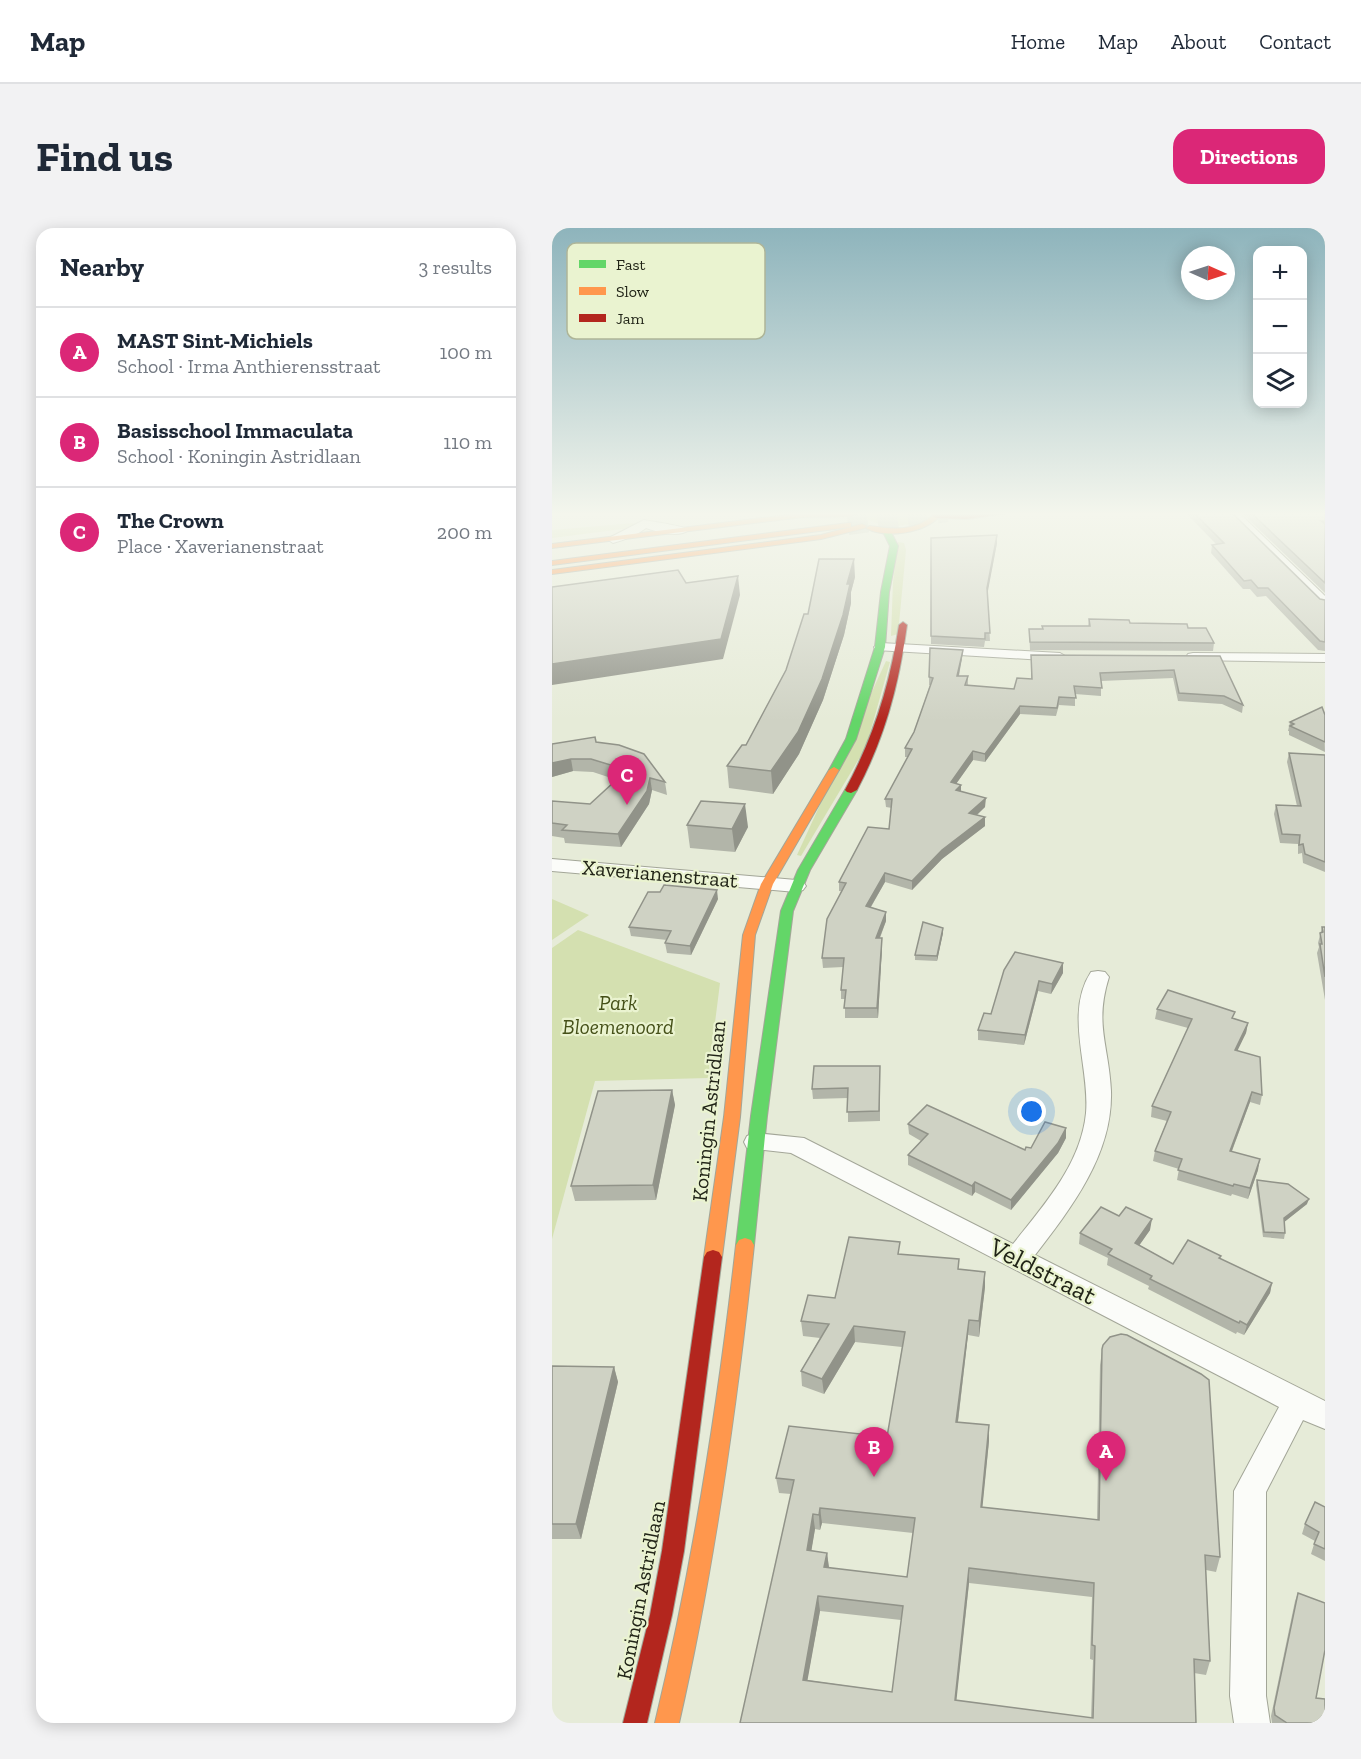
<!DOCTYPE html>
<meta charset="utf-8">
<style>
:root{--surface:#fff;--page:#f2f2f3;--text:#1f2937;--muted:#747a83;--line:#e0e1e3;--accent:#db2777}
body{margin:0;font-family:"Zilla Slab",serif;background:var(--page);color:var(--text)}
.controls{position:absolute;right:18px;top:18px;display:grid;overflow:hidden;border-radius:12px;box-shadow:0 3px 15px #0003}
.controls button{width:54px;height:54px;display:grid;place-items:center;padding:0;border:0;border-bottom:2px solid var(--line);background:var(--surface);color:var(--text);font:30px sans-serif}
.compass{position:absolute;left:629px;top:18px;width:54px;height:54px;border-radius:50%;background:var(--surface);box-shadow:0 3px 15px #0003;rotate:93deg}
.you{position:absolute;left:480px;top:884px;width:21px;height:21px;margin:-15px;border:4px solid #fff;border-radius:50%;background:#1a73e8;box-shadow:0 0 0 9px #1a73e833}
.badge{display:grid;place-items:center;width:39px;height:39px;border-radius:50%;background:var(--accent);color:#fff;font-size:20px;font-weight:700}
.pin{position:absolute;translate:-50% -50px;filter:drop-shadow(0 2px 3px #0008)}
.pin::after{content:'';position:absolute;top:32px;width:21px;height:18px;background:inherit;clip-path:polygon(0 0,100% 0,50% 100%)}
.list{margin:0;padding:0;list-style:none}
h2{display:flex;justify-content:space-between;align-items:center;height:78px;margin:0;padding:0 24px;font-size:26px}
h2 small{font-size:20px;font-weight:400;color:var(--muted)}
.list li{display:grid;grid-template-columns:39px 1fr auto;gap:18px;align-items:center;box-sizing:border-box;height:90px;padding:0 24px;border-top:2px solid var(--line)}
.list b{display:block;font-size:22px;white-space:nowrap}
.list p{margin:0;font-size:20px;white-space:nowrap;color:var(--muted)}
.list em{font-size:20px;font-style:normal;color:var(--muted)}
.icon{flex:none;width:33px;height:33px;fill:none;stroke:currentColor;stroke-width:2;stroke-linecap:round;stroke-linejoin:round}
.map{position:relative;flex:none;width:773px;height:1495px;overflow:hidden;border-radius:18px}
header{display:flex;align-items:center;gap:36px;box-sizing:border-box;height:84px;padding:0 30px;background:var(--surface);border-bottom:2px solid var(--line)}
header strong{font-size:28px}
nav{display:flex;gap:33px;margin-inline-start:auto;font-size:21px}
.intro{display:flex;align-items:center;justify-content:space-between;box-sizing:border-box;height:144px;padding:0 36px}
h1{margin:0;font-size:42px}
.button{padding:15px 27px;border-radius:18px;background:var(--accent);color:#fff;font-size:21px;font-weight:700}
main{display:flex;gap:36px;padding:0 36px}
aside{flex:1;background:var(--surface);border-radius:18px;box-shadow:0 3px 15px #0003}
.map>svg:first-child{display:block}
.green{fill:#d4e0b0}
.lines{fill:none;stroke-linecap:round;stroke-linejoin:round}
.highway-tunnel{stroke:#bfc3b1;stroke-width:20;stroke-dasharray:20 10;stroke-linecap:butt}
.street-casing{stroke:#a3a698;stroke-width:2}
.fast-casing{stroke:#a3a698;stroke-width:2}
.slow-casing{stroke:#a3a698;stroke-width:2}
.jam-casing{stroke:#a3a698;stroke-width:2}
.street{fill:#fbfcf9;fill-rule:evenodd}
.fast{fill:#63d668;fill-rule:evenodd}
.slow{fill:#ff974d;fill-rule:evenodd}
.jam{fill:#b3261e;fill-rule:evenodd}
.wall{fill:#b2b5a9;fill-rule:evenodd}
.shaded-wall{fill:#919389}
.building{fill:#cfd2c4;stroke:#919389;stroke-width:1.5;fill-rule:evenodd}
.labels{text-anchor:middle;stroke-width:4.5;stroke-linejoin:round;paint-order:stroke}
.street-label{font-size:21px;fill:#212417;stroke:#eaf3d0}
.park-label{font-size:21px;font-style:italic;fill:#455018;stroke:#eaf3d0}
.near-street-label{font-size:26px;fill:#212417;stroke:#eaf3d0}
.key{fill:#eaf3d0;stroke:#aeb598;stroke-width:1.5}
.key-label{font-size:16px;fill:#212417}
</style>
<header>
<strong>Map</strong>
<nav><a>Home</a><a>Map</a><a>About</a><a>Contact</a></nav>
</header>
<div class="intro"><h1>Find us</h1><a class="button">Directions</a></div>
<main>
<aside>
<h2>Nearby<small>3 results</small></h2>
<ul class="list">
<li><span class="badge">A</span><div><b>MAST Sint-Michiels</b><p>School · Irma Anthierensstraat</p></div><em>100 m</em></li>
<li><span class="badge">B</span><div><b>Basisschool Immaculata</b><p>School · Koningin Astridlaan</p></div><em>110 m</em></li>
<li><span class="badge">C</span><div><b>The Crown</b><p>Place · Xaverianenstraat</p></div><em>200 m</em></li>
</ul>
</aside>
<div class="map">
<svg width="773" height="1495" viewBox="0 0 773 1495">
<rect width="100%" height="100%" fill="#e6ebd8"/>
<!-- green -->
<g class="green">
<path d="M316 284H369L371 287C361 302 329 299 315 291L313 288Z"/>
<path d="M82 295 79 300 0 310V302Z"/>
<path d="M346 314 352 315 354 322 346 406 339 408 341 354Z"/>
<path d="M334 433 338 434 314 519 249 628 245 627Z"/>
<path d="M0 671 37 687 0 712Z"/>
<path d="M26 702 168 755 156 850 43 853 0 1011V720Z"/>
</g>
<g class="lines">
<!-- highway-tunnel -->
<path class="highway-tunnel" d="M296 297 395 284"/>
<!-- street casing -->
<g class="street-casing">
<g id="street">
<path d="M673 284H686L773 368V379L768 378Z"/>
<path d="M92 292C102 294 132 298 137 302 127 310 105 304 94 300 85 307 72 312 61 315L55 311Z"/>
<path d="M329 415 508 425 515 429 508 433 324 422 322 419Z"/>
<path d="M641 425 773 426V434L636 432 634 429 636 426Z"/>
<path d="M0 631 244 652 251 654 254 658 251 662 244 664 0 643Z"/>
<path d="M546 743 553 744 557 749C542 797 557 817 559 863 561 926 520 979 483 1027L773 1173V1201L751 1192 714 1264V1468L718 1495H682L678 1468 682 1263 727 1179 239 925 195 920 192 914 195 908 204 905 252 910 461 1016C492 977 529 936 534 885 538 840 512 785 539 744Z"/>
</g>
</g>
<!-- fast casing -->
<g class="fast-casing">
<g id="fast">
<path d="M334 300 338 302 346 318 337 364 333 419 304 511 287 542 282 545 277 542 294 511 323 419 329 364 338 318 330 302Z"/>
<path d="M299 559 305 562 258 642 241 683 215 888 202 1017 199 1022 193 1024 187 1022 184 1017 199 888 229 683 246 642 293 562Z"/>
</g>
</g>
<!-- slow casing -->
<g class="slow-casing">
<g id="slow">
<path d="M300 284 303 286 299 288 251 289 0 320V316L251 285Z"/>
<path d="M379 284H387L388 288C372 305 334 311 314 300L318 298C340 301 362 304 380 288Z"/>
<path d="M296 295H299V299L0 337V333Z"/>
<path d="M310 296 314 298 313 300 269 311 0 346V342L269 307Z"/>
<path d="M282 539 287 542 221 656 203 707 188 889 170 1029 167 1034 161 1036 155 1034 152 1029 172 889 191 707 209 656 277 542Z"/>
<path d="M193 1010 199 1012 202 1017C185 1178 163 1337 127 1495H103C141 1337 166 1178 184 1017L187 1012Z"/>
</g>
</g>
<!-- jam casing -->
<g class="jam-casing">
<g id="jam">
<path d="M439 284H462L415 291 384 290 380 288 384 286 415 287Z"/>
<path d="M351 394 355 397C347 456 333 509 305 562L299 565 295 564 293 562C322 509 338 456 347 397Z"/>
<path d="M161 1022 167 1024 170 1029 132 1323 120 1387 95 1495H71L98 1387 110 1323 152 1029 155 1024Z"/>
</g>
</g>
<!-- street -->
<use href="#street" class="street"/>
<!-- fast -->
<use href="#fast" class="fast"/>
<!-- slow -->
<use href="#slow" class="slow"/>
<!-- jam -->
<use href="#jam" class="jam"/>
</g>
<!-- wall -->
<g class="wall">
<path d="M633 284H679L768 371 773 372V423L766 422 714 368 705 369 698 361H691L659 325 660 317 664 316Z"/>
<path d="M689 284H773V365Z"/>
<path d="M379 310 445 315 435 365 438 413H433L432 419 379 416Z"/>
<path d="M303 349 299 364V375L292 407 271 472 247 526 221 566 177 560 175 538 194 517 234 442 256 386Z"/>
<path d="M537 391 636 400 662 415 661 423 478 422 477 401H490V398H536Z"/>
<path d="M411 422 410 430 407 448H416V458L462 461 479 451V427L668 428 691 477 690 485 670 476 626 473 621 450 549 453V468L523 466V478L507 477 504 488 468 486 433 534 421 532 404 556 409 564 433 579 425 587 433 589V598L390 631 360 662 333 654 319 679 334 684V693L328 710 330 720 326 790H293V771H289V762L291 739 271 740 270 730 289 663H287V654L337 601 340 580 334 579 333 571 356 529H353V520L362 504 378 457H377V449Z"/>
<path d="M772 487 773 524 737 507V503H736L738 494Z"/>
<path d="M44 514 113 554 115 567 100 562 97 576 69 619 13 615 12 610 0 608V573L38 576 65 552 41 544 21 543 0 549V516Z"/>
<path d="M737 525 773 527V644L751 635 750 625 746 626V616L728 615 722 586 724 577 745 578 735 534Z"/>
<path d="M135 597 196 599 183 624 138 620Z"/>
<path d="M166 671 139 727 115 725 113 715 115 712 79 708 77 699Z"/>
<path d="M770 699H773V772L765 725 767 719 766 715Z"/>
<path d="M391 700V705L385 733 363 732V727Z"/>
<path d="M511 735V745L499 766 486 763 472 817 426 812V802L439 786Z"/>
<path d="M605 781 681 790 696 795 694 805 685 822 710 867 708 877 698 874 680 923 706 942 696 971 680 966 679 968 625 952 627 941 601 933 603 923 615 893 599 889 600 878 636 800 603 791Z"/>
<path d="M328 838V893L296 894V870L261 871 260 861Z"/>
<path d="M120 862 123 877 104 972 23 973 19 958Z"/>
<path d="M356 896 473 922 514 910 506 925 459 982 423 964 420 968 356 937V927L369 913 357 906Z"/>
<path d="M705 952 755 976 732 994 733 1005 732 1011 711 1009 704 957Z"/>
<path d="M567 988 598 1002 587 1017 621 1036 669 1028 668 1031 720 1055 718 1065 692 1107 685 1104 684 1106 596 1061 597 1058 555 1037 556 1030 527 1016 528 1005Z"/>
<path d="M348 1026 407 1041 433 1044V1059L427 1109 416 1107 406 1194 437 1213 430 1279 545 1292 548 1137 551 1117 668 1329 664 1344 654 1342 658 1433 654 1447 642 1445 644 1495H188L239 1266 227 1265 224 1250 335 1209 350 1119 303 1114 272 1166 250 1158 249 1143 268 1110 251 1108 249 1093ZM270 1295 361 1305 355 1349 277 1340 275 1325 259 1323 263 1301 268 1302ZM417 1355 540 1369 538 1431 541 1432 539 1490 404 1472ZM268 1383 349 1392 340 1464 255 1452Z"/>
<path d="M0 1138 62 1139 66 1154 29 1311H0Z"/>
<path d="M773 1279V1333L759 1326 763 1313 750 1306 753 1296Z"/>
<path d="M746 1365 764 1470 773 1495H720L719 1488 743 1373Z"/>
</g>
<!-- shaded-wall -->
<g class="shaded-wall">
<path d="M445 307V315L435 368V360Z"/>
<path d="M302 331 303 349 299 364V375L292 407 271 472 247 526 221 566 219 543 295 356Z"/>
<path d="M186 348 188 367 171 431 0 457V436Z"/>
<path d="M411 422 410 430 405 456V448Z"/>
<path d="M468 478V486L433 534V526Z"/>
<path d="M421 523V532L399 563V554Z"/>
<path d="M19 531 21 543 0 549V535Z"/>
<path d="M98 550 100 562 97 576 69 619 66 606Z"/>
<path d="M409 557V566L404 562Z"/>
<path d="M434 570 433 579 417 594V585Z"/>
<path d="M193 576 196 599 183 624 180 601Z"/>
<path d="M433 589V598L390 631 360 662V653L390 622Z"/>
<path d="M333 645V654L314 687V678Z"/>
<path d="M165 662 166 671 139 727 138 718Z"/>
<path d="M334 684V693L324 719V710Z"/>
<path d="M391 700V705L385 733V728Z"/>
<path d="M330 710V720L326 790 325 780Z"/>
<path d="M511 735V745L499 766 500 756Z"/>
<path d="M487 753 486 763 472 817 473 807Z"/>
<path d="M696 795 694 805 681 832 683 822Z"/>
<path d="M120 862 123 877 104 972 101 957Z"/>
<path d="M700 864 698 874 676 933 678 923Z"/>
<path d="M514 900V910L506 925 459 982V972Z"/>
<path d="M708 931 706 942 696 971 698 960Z"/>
<path d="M423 954V964L420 968V958Z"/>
<path d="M757 971 755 976 731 995 732 990Z"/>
<path d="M600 991 598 1002 582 1025 583 1015Z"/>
<path d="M433 1044V1059L427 1109V1093Z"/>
<path d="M720 1055 718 1065 692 1107 695 1097Z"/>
<path d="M417 1092 416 1107 404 1209V1194Z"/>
<path d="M302 1098 303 1114 272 1166 270 1151Z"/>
<path d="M62 1139 66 1154 29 1311 24 1296Z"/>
<path d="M437 1197V1213L429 1294V1279Z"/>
<path d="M268 1280 270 1295 268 1302 267 1287Z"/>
<path d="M261 1286 263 1301 257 1337 255 1322Z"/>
<path d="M275 1325 277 1340 272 1339Z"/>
<path d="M417 1340V1355L403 1486V1472Z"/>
<path d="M266 1368 268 1383 253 1466 251 1452Z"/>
</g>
<!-- building -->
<g class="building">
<path d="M641 284H679L768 371 773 372V414L768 413 716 360H706L699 352 692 353 660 317 672 315Z"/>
<path d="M698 284H773V293H769L773 296V355Z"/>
<path d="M445 307 435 360 438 405H433V411L379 408V310Z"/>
<path d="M267 331H302L295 356H298L291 387 270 451 246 504 219 543 175 538 190 517H194L234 442 252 386H256Z"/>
<path d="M126 342 134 355 186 348 169 411 0 436V359Z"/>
<path d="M537 391 577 392 578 395 635 396 636 400H654L662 415 478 414 477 401H491L490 398H538Z"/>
<path d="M378 420 411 422 405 448H416L413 457 462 461 465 450 480 451 479 427 668 428 691 477 672 468 627 465 622 442 548 445 550 460 522 458 524 470 507 469 505 480 468 478 433 526 421 523 399 554 409 557 404 562 434 570 417 585 433 589 390 622 360 653 333 645 314 678 334 684 324 710H330L325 780H292L294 762H289L292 730H270L275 691 294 655 287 654 316 599 337 601 340 571H333L360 521 353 520 362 504 381 450 377 449Z"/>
<path d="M770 479 773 487V514L738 498 742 496 738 494Z"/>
<path d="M43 509 44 514 67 517 92 526 113 554 98 550 95 563 66 606 10 602 15 597 0 595V573L38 576 75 542 39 531H19L0 535V516Z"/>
<path d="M737 525 773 527V634L753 626 751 616 747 617 748 607 730 606 724 577 749 578Z"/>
<path d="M149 573 193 576 180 601 135 597Z"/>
<path d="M112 657 165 662 138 718 113 715 119 703 77 699 96 664H108Z"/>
<path d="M371 694 391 700 385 728 363 727Z"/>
<path d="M770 699H773V749L768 716H770L768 705 771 704Z"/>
<path d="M463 724 511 735 500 756 487 753 473 807 426 802 432 785 439 786 452 742Z"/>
<path d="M616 762 683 784 680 790 696 795 683 822 708 829 710 867 700 864 678 923 708 931 698 960 682 956 681 958 626 942 630 931 603 923 619 884 600 878 640 791 605 781Z"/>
<path d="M262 838H328L327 883 295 884 296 860 260 861Z"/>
<path d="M120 862 101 957 19 958 46 863Z"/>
<path d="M375 877 473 922 474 919 479 920 493 894 514 900 506 915 459 972 423 954 420 958 356 927 376 906 356 896Z"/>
<path d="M705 952 736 956 757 971 732 990 733 1005 712 1004Z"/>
<path d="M549 979 567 988 574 979 600 991 583 1015 621 1036 636 1012 669 1028 667 1030 720 1055 695 1097 688 1093 687 1095 598 1051 600 1048 556 1026 560 1021 528 1005Z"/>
<path d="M297 1009 348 1014 346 1026 407 1031 406 1041 433 1044 427 1093 417 1092 404 1194 437 1197 429 1279 547 1292 550 1121 551 1117 558 1109 569 1106 575 1107 649 1146 657 1152 668 1329 653 1327 658 1433 642 1431 644 1495H188L242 1252 224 1250 237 1198 335 1209 353 1104 302 1098 270 1151 249 1143 277 1096 249 1093 256 1067 283 1070ZM268 1280 363 1290 355 1349 272 1339 275 1325 255 1322 261 1286 267 1287ZM417 1340 542 1355 540 1417 543 1418 541 1490 403 1472ZM266 1368 351 1378 340 1464 251 1452Z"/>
<path d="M0 1138 62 1139 24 1296H0Z"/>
<path d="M763 1274 773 1279V1321L762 1316 767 1304 753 1296Z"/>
<path d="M746 1365 773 1375V1422L764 1470 773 1471V1495H735L723 1487 722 1480Z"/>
</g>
<!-- sky -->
<linearGradient id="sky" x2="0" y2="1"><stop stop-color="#8eb4bc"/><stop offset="0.58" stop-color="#f4f6ed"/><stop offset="1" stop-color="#f4f6ed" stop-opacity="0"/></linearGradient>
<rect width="773" height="493" fill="url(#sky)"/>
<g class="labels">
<!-- street labels -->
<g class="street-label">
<text transform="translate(108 646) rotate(5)" y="7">Xaverianenstraat</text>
<text transform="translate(157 883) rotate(-84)" y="7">Koningin Astridlaan</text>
<text transform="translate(89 1362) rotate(-79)" y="7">Koningin Astridlaan</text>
</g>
<!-- park labels -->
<g class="park-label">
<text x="66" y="782">Park<tspan x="66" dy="24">Bloemenoord</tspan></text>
</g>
<!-- near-street labels -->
<g class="near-street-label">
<text transform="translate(491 1043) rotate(27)" y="9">Veldstraat</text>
</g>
</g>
<!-- legend -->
<rect x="15" y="15" width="198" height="96" rx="9" class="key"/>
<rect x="27" y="32" width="27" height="8" fill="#63d668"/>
<rect x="27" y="59" width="27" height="8" fill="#ff974d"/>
<rect x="27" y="86" width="27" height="8" fill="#b3261e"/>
<g class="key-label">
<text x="64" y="42">Fast</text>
<text x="64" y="69">Slow</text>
<text x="64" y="96">Jam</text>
</g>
</svg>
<div class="controls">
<button>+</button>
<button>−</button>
<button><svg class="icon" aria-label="layers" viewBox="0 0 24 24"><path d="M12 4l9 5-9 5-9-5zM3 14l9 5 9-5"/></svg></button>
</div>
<svg class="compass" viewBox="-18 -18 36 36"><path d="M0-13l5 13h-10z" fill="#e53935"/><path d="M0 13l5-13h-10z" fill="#747a83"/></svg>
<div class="you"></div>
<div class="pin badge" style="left:554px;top:1253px">A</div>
<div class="pin badge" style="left:322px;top:1249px">B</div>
<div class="pin badge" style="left:75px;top:577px">C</div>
</div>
</main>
